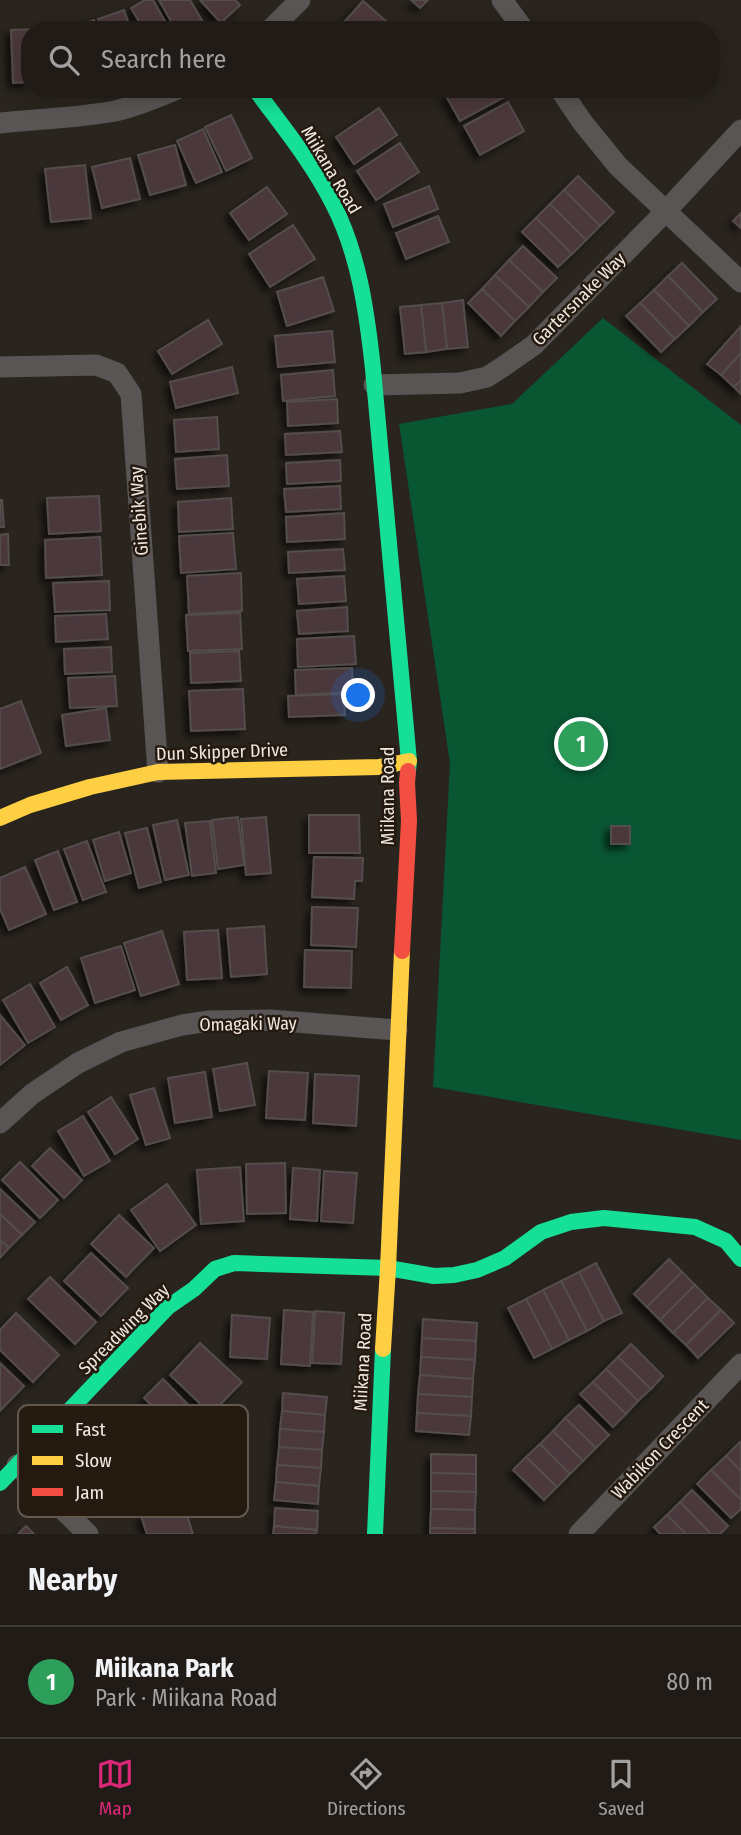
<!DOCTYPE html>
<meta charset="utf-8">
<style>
:root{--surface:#201b16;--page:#2d2823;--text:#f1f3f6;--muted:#a2a1a1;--line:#3d3935;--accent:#db2777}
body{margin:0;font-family:"Fira Sans Condensed",sans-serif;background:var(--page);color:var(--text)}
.you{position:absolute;left:359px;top:696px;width:24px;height:24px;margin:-18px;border:5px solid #fff;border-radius:50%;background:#1a73e8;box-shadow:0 0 0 10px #1a73e833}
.badge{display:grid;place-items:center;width:46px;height:46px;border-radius:50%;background:var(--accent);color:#fff;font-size:23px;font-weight:700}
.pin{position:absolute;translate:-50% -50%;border:4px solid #fff;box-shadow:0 2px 7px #0006}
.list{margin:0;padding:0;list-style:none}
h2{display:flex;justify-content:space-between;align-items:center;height:91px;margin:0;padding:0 28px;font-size:30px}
h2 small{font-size:23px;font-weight:400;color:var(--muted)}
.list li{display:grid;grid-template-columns:46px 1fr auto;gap:21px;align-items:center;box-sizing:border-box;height:112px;padding:0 28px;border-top:2px solid var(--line)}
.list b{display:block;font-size:26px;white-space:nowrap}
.list p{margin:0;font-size:23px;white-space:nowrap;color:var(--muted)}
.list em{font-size:23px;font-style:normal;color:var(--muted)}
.icon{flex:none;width:38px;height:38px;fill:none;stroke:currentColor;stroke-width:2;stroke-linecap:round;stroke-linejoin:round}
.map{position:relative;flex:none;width:741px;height:1534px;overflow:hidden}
.search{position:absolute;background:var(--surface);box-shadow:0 4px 18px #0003;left:21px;right:21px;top:21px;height:77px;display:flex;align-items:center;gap:18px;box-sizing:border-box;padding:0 24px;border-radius:28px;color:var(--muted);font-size:26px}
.sheet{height:203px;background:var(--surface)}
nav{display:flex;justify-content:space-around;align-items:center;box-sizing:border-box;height:98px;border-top:2px solid var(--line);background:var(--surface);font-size:19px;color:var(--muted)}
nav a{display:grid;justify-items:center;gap:4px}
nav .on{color:var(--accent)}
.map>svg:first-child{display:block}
.green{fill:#095633}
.building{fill:#4c383d;stroke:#534d4b;stroke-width:2;filter:url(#shadow)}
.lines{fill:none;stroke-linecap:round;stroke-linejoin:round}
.street{stroke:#595554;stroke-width:21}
.fast{stroke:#16e098;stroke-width:16}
.slow{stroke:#ffcf43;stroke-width:16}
.jam{stroke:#f24e42;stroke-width:16}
.labels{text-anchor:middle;stroke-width:5;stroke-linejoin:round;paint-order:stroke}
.street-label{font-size:18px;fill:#efe7e0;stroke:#251a10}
.key{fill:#251a10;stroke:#62584e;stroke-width:2}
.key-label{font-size:19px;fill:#efe7e0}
</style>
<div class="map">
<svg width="741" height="1534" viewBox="0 0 741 1534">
<defs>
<filter id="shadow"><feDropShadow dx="-5" dy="5" stdDeviation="3.5" flood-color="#0009"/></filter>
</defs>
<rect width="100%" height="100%" fill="#2a241e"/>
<!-- green -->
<path class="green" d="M603 318 741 425V1140L433 1087 450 763 399 424 512 404Z"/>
<!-- building -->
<g class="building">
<path d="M145 0H153L170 30H144L131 8Z"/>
<path d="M159 0H190L207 29 176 30Z"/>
<path d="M200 0H235L240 5 221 23Z"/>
<path d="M411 0H428L420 8Z"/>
<path d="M363 1 395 29 394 30H337Z"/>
<path d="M124 10 131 30H102L98 19Z"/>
<path d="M94 20 98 30H67Z"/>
<path d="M35 29 30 30V82L13 83 11 30Z"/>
<path d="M458 89H505L508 95 460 121 446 96Z"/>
<path d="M508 102 524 131 480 155 464 126Z"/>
<path d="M379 108 397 135 354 164 336 137Z"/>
<path d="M231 115 252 158 226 171 205 127Z"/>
<path d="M203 129 222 172 196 183 177 141Z"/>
<path d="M400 143 419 172 376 200 357 171Z"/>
<path d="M175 145 186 185 150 195 138 155Z"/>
<path d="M130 158 140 199 102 208 92 167Z"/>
<path d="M85 165 91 218 51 222 45 169Z"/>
<path d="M578 176 614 212 600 226 564 190Z"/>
<path d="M429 186 438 209 393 227 384 204Z"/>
<path d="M267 187 287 214 249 240 230 213Z"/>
<path d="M564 190 600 226 586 240 550 204Z"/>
<path d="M550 204 586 240 572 254 536 218Z"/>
<path d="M741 213V228L733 221Z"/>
<path d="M438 216 449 242 406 259 396 233Z"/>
<path d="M536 218 572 254 558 267 522 232Z"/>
<path d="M293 225 315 259 270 287 249 254Z"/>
<path d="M523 246 557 278 543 292 509 260Z"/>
<path d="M509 260 543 292 529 307 495 275Z"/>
<path d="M682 263 717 299 703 312 668 276Z"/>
<path d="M495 275 529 307 515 321 482 289Z"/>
<path d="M668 276 703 312 689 326 654 290Z"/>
<path d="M323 277 334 311 287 326 277 292Z"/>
<path d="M482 289 515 321 501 336 468 303Z"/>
<path d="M654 290 689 326 675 339 640 303Z"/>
<path d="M463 300 468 347 447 349 442 303Z"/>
<path d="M442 303 447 349 426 352 421 305Z"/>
<path d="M640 303 675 339 661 352 626 316Z"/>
<path d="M421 305 426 352 405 354 400 307Z"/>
<path d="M208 320 222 344 172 374 158 351Z"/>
<path d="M741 326V353L721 375 707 364Z"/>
<path d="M332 331 335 362 278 367 275 336Z"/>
<path d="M741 353V380L734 387 721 375Z"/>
<path d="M232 367 238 393 176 408 170 382Z"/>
<path d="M333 370 335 396 283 401 281 375Z"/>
<path d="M741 380V394L734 387Z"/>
<path d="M337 399 338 423 288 426 287 402Z"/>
<path d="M217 417 219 449 176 452 174 420Z"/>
<path d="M340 431 342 452 286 455 285 434Z"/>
<path d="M227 455 229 486 177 489 175 459Z"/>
<path d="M340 460 341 481 287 484 286 463Z"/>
<path d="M340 486 341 509 286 512 284 489Z"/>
<path d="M99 496 101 531 49 534 47 498Z"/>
<path d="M231 498 233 529 179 532 178 502Z"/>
<path d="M0 500H2L4 527H0Z"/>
<path d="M344 513 345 539 287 542 286 517Z"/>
<path d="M233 533 236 569 181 573 179 536Z"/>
<path d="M8 534 9 565H0V535Z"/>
<path d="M100 537 102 575 46 578 45 540Z"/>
<path d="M343 549 345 570 289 573 288 552Z"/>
<path d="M241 573 242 611 189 614 187 576Z"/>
<path d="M344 576 346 601 299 604 297 579Z"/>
<path d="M109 581 110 610 55 612 53 583Z"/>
<path d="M347 607 348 631 299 634 297 611Z"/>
<path d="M240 613 242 649 188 651 186 615Z"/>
<path d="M106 614 108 639 56 642 55 616Z"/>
<path d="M354 636 356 664 298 667 297 639Z"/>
<path d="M111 647 112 672 65 674 64 649Z"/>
<path d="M239 651 241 681 191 683 190 653Z"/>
<path d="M352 668 353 692 296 695 295 670Z"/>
<path d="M115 676 117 706 70 708 68 678Z"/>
<path d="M243 689 245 729 191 731 189 691Z"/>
<path d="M344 694 345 715 289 717 288 696Z"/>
<path d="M21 701 41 753 0 769V709Z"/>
<path d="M106 708 110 740 66 746 62 715Z"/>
<path d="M309 815H359L360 853H309Z"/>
<path d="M238 817 244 865 218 869 212 820Z"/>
<path d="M266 817 271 873 246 875 241 819Z"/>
<path d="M177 820 189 875 165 880 153 825Z"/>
<path d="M210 821 216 873 192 876 185 823Z"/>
<rect x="611" y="826" width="19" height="18"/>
<path d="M147 828 161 882 139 888 125 833Z"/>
<path d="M119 832 131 873 105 881 93 840Z"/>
<path d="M87 841 106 892 83 900 64 849Z"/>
<path d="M58 851 77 902 54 910 35 860Z"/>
<path d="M314 857 363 858 362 881H355L354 899 312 897Z"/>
<path d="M25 867 46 914 9 930 0 909V878Z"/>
<path d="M312 907 358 908 356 947 311 945Z"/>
<path d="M264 926 267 974 231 977 227 929Z"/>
<path d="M218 930 222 978 187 980 184 932Z"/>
<path d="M162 931 179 984 141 996 124 943Z"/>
<path d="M121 946 135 990 95 1003 81 958Z"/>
<path d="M305 950 352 951 351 988 304 987Z"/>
<path d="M67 967 88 1005 61 1020 40 983Z"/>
<path d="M30 984 55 1027 28 1043 3 1000Z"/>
<path d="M0 1015 25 1045 0 1065Z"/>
<path d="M247 1063 255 1105 220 1111 213 1069Z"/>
<path d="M269 1071 308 1073 305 1120 266 1118Z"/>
<path d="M205 1072 212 1117 175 1123 168 1078Z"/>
<path d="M315 1074 359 1076 356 1126 313 1123Z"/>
<path d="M154 1088 170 1138 146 1145 130 1095Z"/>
<path d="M111 1097 138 1139 115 1154 88 1112Z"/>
<path d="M83 1116 110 1161 84 1176 58 1131Z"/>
<path d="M50 1148 82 1180 64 1198 32 1166Z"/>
<path d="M20 1162 58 1200 40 1218 2 1180Z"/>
<path d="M285 1163 286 1213 247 1214 246 1164Z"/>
<path d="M240 1167 244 1221 201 1224 197 1170Z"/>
<path d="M293 1168 320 1170 317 1221 290 1219Z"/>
<path d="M324 1171 357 1173 353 1223 321 1221Z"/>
<path d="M167 1184 196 1225 160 1251 131 1210Z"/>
<path d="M0 1189 35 1222 22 1235 0 1214Z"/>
<path d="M0 1214 22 1235 9 1248 0 1240Z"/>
<path d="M119 1215 154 1248 126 1277 91 1244Z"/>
<path d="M0 1240 9 1248 0 1258Z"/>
<path d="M91 1253 128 1288 101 1316 64 1281Z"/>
<path d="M669 1259 682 1272 647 1307 634 1294Z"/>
<path d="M596 1263 622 1313 604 1321 579 1272Z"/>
<path d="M579 1272 604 1321 587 1331 561 1281Z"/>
<path d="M682 1272 695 1285 660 1320 647 1307Z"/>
<path d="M50 1277 96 1322 75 1344 28 1299Z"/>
<path d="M561 1281 587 1331 569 1340 543 1290Z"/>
<path d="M695 1285 708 1298 673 1333 660 1320Z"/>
<path d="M543 1290 569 1340 552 1349 526 1299Z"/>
<path d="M708 1298 721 1310 686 1345 673 1333Z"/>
<path d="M526 1299 552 1349 534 1358 508 1308Z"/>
<path d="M284 1310 313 1312 310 1366 281 1364Z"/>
<path d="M721 1310 734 1323 698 1358 686 1345Z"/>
<path d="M315 1311 344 1313 341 1364 312 1363Z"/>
<path d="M16 1313 59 1355 33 1382 0 1350V1330Z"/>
<path d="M232 1315 270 1318 267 1359 230 1357Z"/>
<path d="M423 1319 477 1323 476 1341 422 1338Z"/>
<path d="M422 1338 476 1341 475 1360 421 1357Z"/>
<path d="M200 1343 242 1382 211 1414 170 1375Z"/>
<path d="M631 1344 663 1376 651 1389 618 1357Z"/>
<path d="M421 1357 475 1360 473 1379 420 1375Z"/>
<path d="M618 1357 651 1389 638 1401 606 1369Z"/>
<path d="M0 1363 24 1386 0 1411Z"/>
<path d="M606 1369 638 1401 626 1414 593 1382Z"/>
<path d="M420 1375 473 1379 472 1397 418 1394Z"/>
<path d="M163 1379 203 1420 185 1438 144 1398Z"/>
<path d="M593 1382 626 1414 613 1427 580 1394Z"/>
<path d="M283 1393 327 1397 325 1415 282 1411Z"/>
<path d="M418 1394 472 1397 471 1416 417 1413Z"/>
<path d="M579 1405 609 1435 596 1448 565 1418Z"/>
<path d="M282 1411 325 1415 324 1432 280 1429Z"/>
<path d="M417 1413 471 1416 469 1435 416 1431Z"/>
<path d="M565 1418 596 1448 583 1461 553 1431Z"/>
<path d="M280 1429 324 1432 322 1450 279 1447Z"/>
<path d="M553 1431 583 1461 570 1474 540 1444Z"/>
<path d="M740 1442 741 1443V1471L726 1456Z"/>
<path d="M540 1444 570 1474 557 1487 526 1457Z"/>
<path d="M279 1447 322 1450 321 1468 277 1465Z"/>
<path d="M431 1454 476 1455V1474L431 1473Z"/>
<path d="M726 1456 741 1471V1500L711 1470Z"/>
<path d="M526 1457 557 1487 544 1500 513 1470Z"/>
<path d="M277 1465 321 1468 319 1486 276 1482Z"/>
<path d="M711 1470 741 1500V1509L731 1518 697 1484Z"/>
<path d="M431 1473 476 1474V1492L431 1491Z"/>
<path d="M276 1482 319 1486 318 1504 274 1500Z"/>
<path d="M692 1490 728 1526 720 1534H711L680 1502Z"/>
<path d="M431 1491 476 1492 475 1510 431 1509Z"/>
<path d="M680 1502 711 1534H686L667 1515Z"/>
<path d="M183 1503 193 1534H147L141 1516Z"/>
<path d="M275 1508 318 1511 317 1530 274 1526Z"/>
<path d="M431 1509 475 1510V1529L430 1528Z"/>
<path d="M667 1515 686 1534H660L654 1527Z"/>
<path d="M26 1526 34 1534H18Z"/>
<path d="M274 1526 317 1530 316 1534H273Z"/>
<path d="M430 1528 475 1529V1534H430Z"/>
</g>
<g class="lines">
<!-- street -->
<g class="street">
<path d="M502 0 524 30"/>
<path d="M270 30 300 0"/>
<path d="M560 89 583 123 618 166 741 282"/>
<path d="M0 123C38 119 77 118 115 111 136 106 156 98 177 89"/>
<path d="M0 367 96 365 117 373 131 394 158 772"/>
<path d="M374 385 460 383 487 377 504 366 534 345 666 211 741 130"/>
<path d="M0 1123 32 1094 78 1063 121 1042 182 1025 210 1021 270 1020 397 1030"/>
<path d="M17 1465 88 1534"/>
<path d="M579 1534 741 1364"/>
</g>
<!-- fast -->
<g class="fast">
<path d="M255 89C282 126 312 162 333 204 359 254 367 313 373 369L409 761 408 771"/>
<path d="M0 1483 168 1307 194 1289 215 1269 234 1263 388 1268 434 1276 454 1275 477 1270 505 1258 541 1232 571 1222 604 1218 695 1227 726 1241 741 1259"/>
<path d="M375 1534 383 1349"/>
</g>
<!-- slow -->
<g class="slow">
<path d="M0 818 30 805 90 787 158 772 379 767 409 761"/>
<path d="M383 1349 388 1268 402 951"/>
</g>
<!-- jam -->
<path class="jam" d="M402 951 409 821 407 783 408 771"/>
</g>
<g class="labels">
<!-- street labels -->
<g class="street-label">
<text transform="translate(331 170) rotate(59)" y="6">Miikana Road</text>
<text transform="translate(579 299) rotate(-45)" y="6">Gartersnake Way</text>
<text transform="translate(139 511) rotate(-94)" y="6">Ginebik Way</text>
<text transform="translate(222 752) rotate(-2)" y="6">Dun Skipper Drive</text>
<text transform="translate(388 796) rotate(-90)" y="6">Miikana Road</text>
<text transform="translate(248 1024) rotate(-1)" y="6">Omagaki Way</text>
<text transform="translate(124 1329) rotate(-45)" y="6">Spreadwing Way</text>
<text transform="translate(363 1362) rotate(-87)" y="6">Miikana Road</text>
<text transform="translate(660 1449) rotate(-46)" y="6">Wabikon Crescent</text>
</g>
</g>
<!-- legend -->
<rect x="18" y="1405" width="230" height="112" rx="10" class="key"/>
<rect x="32" y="1425" width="31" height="8" fill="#16e098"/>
<rect x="32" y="1456" width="31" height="9" fill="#ffcf43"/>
<rect x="32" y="1488" width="31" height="8" fill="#f24e42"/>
<g class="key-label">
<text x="75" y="1436">Fast</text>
<text x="75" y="1467">Slow</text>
<text x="75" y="1499">Jam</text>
</g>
</svg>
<div class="you"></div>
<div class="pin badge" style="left:581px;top:744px;background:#2e9e5b">1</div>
<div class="search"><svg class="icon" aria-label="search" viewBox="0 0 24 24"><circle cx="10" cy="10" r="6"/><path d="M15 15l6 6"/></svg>Search here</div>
</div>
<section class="sheet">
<h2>Nearby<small></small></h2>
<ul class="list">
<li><span class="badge" style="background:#2e9e5b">1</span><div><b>Miikana Park</b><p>Park · Miikana Road</p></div><em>80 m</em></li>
</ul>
</section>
<nav>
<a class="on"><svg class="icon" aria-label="map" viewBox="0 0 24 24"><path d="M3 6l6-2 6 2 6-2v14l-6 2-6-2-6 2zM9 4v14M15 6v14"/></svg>Map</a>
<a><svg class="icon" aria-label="directions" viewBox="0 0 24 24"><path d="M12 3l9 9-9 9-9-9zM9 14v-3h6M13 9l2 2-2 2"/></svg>Directions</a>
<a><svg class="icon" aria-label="saved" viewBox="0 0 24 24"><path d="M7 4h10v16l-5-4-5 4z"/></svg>Saved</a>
</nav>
